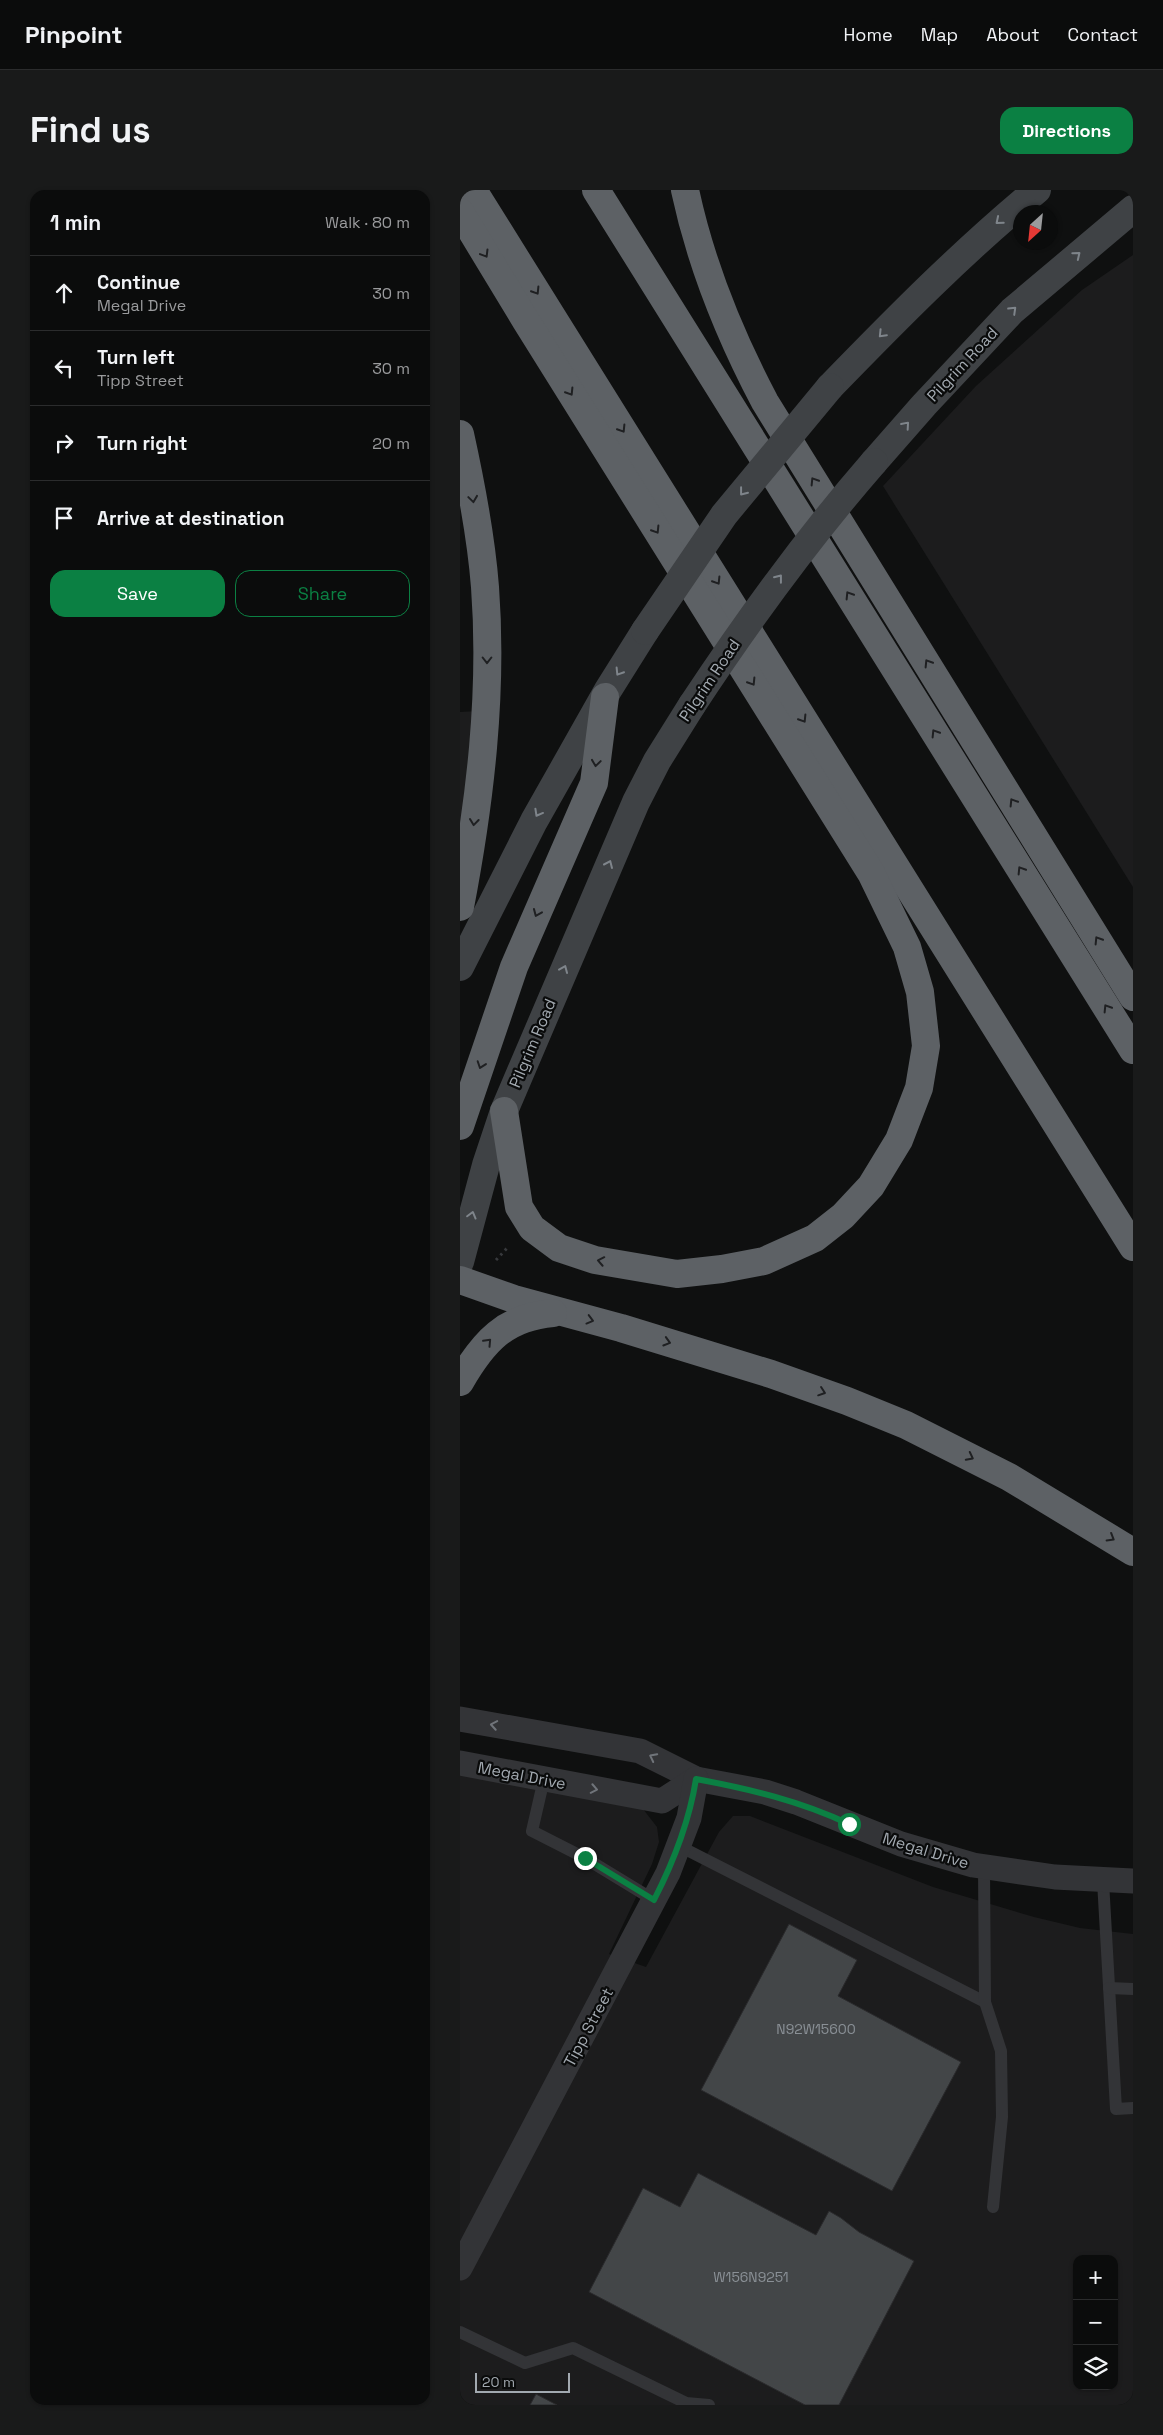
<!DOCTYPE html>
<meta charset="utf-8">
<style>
:root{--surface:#0b0c0c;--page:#191a1a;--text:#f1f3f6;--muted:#9a9b9d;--line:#2b2c2d;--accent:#0b8043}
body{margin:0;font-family:"Space Grotesk",sans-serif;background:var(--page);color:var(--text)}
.controls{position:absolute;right:15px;bottom:15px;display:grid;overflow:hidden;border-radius:10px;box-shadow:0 1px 4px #0004}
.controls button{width:45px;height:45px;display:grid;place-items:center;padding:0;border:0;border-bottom:1px solid var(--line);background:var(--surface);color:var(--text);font:25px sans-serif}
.compass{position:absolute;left:553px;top:15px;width:45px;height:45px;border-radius:50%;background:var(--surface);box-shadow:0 1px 4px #0004;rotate:207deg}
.scale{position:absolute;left:15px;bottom:12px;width:95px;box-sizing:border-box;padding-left:5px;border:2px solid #a2a9b0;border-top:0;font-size:14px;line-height:18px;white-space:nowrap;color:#a2a9b0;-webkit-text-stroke:4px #0a0b0b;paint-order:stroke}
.stop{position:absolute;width:15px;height:15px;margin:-11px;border:4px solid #0b8043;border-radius:50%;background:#fff}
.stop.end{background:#0b8043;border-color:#fff;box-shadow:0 1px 5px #0008}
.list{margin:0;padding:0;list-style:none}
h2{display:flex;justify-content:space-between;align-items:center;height:65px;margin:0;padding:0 20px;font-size:21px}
h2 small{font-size:16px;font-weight:400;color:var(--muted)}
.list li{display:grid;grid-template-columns:32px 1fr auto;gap:15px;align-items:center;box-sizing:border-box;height:75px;padding:0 20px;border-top:1px solid var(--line)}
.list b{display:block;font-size:19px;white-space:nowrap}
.list p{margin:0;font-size:16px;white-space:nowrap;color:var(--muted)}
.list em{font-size:16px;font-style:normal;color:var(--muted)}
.actions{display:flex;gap:10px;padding:15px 20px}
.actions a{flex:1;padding:11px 0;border:1px solid var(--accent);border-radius:15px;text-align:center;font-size:18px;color:var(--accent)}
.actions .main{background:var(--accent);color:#fff}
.icon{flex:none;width:28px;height:28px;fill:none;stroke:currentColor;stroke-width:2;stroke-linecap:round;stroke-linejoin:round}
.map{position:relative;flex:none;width:673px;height:2215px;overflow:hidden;border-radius:15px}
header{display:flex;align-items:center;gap:30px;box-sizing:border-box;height:70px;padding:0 25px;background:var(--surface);border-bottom:1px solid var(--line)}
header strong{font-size:24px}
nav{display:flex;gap:28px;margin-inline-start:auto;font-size:18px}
.intro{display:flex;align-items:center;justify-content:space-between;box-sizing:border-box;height:120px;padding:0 30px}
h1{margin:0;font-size:35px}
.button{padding:12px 22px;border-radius:15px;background:var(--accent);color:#fff;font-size:18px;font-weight:700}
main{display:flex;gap:30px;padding:0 30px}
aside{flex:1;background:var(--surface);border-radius:15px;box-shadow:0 1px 4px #0004}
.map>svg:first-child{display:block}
.built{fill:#1c1c1d;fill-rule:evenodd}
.building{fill:#434648;stroke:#2a2a2c}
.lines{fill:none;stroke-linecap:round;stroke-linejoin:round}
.path{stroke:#37393c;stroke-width:3;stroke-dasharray:2.5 4;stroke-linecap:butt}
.lane{stroke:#333437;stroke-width:12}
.street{stroke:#333437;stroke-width:25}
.secondary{stroke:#3f4245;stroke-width:28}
.highway{stroke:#5d6165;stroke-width:28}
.secondary-bridge{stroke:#3f4245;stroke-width:28}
.oneway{stroke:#7f858b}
.oneway2{stroke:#1f2022}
.oneway3{stroke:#70747a}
.route{stroke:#0b8043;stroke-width:6}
.labels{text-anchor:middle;stroke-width:4.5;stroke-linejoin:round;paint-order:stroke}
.number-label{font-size:14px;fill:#8a9096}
.street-label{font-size:16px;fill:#a2a9b0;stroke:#0a0b0b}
</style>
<header>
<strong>Pinpoint</strong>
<nav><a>Home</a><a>Map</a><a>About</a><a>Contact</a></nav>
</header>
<div class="intro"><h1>Find us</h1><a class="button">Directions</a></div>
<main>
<aside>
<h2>1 min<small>Walk · 80 m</small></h2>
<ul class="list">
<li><svg class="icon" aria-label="ahead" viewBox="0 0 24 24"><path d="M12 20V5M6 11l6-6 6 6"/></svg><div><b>Continue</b><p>Megal Drive</p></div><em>30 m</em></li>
<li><svg class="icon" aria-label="left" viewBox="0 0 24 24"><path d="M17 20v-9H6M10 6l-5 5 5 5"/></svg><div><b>Turn left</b><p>Tipp Street</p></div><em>30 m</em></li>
<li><svg class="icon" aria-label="right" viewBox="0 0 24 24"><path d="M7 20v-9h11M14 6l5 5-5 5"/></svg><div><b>Turn right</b></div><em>20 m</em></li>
<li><svg class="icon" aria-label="arrive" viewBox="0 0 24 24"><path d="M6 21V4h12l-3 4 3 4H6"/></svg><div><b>Arrive at destination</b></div></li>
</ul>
<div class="actions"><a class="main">Save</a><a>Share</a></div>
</aside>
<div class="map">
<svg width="673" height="2215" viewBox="0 0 673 2215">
<rect width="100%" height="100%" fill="#0f1010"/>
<!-- built -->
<g class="built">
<path d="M673 65V697L423 296 516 196 622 100Z"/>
<path d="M18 521 0 644V522Z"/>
<path d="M0 1570 183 1619 197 1637 199 1652 192 1674 149 1764 186 1777 259 1642 273 1626H290L473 1697 574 1727 620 1738 673 1744V2215H0ZM617 2069H654V2196H617Z"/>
</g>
<!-- building -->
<g class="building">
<path d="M329 1734 397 1770 378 1806 501 1872 432 2001 241 1900Z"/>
<path d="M238 1983 356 2045 369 2021 381 2028 399 2042 454 2071 379 2215H345L129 2102 183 1998 220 2017Z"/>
<path d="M76 2204 97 2215H70Z"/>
</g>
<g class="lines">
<!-- path -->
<path class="path" d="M36 1070 49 1056"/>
<!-- lane -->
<g class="lane">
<path d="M84 1589 72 1641 125 1668 194 1710"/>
<path d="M219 1656 525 1812"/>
<path d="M524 1677 525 1812 541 1861 542 1927 533 2017"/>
<path d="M643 1691 656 1919 673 1918"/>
<path d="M649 1798 673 1799"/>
<path d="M0 2142 65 2173 113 2158 226 2213 249 2215"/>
</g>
<!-- street -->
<g class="street">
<path d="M0 1529 180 1561 236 1589 305 1602 336 1612 441 1654 513 1675 595 1687 673 1691"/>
<path d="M0 1573 202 1611 236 1589"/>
<path d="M0 2078 208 1683 229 1628 236 1589"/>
</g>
<!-- secondary -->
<g class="secondary">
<path d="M370 197C436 129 503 61 577 0"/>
<path d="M414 272 464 215 552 121 673 19"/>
<path d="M0 777 74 631 148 500 185 441"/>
<path d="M0 1072 26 975 44 921 176 612 197 571 232 515"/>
</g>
<!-- highway -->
<g class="highway">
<path d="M13 0 673 1057"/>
<path d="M136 0 673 860"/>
<path d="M225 0C241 75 269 144 305 212L673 807"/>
<path d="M0 22 66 131 411 683 447 757 460 802 466 856 459 898 439 950 411 996 383 1026 355 1048 304 1071 262 1079 217 1084 135 1070 99 1058 72 1038 59 1017 44 921"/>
<path d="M0 244C11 294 21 345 25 397 33 504 20 612 0 717"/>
<path d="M0 936 54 777 134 593 145 507"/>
<path d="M0 1090 54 1109 161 1138 311 1184 387 1211 446 1235 549 1287 673 1362"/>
<path d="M0 1192C23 1152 45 1127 93 1123"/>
</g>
<!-- secondary-bridge -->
<g class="secondary-bridge">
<path d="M185 441 264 325 370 197"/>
<path d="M232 515C288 430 347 349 414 272"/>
</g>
</g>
<!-- one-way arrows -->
<defs><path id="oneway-chevron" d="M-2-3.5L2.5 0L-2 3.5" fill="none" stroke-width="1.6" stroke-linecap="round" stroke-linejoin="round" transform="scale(1.25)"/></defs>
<g class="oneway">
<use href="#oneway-chevron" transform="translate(539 31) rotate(140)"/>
<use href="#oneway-chevron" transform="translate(617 65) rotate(-39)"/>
<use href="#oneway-chevron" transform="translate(553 120) rotate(-44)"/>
<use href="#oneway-chevron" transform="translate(422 144) rotate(134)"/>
<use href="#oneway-chevron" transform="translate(446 235) rotate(-49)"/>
<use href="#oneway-chevron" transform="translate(283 302) rotate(128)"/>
<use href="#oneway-chevron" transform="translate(319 388) rotate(-52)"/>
<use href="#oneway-chevron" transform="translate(159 482) rotate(122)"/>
<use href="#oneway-chevron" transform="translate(78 623) rotate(119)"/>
<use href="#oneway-chevron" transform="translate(149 674) rotate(-66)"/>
<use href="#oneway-chevron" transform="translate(104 779) rotate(-67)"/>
<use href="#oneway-chevron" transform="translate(12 1025) rotate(-75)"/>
</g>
<g class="oneway2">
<use href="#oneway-chevron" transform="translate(25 64) rotate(59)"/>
<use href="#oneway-chevron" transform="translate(76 101) rotate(58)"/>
<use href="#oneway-chevron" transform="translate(110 202) rotate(58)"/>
<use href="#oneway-chevron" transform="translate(162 239) rotate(58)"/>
<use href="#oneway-chevron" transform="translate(354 291) rotate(-122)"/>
<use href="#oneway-chevron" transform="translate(13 309) rotate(82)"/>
<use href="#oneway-chevron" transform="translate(196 340) rotate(58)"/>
<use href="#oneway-chevron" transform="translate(257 391) rotate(58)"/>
<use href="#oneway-chevron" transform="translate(389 405) rotate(-122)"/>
<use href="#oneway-chevron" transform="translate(27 470) rotate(90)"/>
<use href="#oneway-chevron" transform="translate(468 473) rotate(-122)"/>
<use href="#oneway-chevron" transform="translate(292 492) rotate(58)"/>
<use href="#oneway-chevron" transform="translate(343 529) rotate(58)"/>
<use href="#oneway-chevron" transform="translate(475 543) rotate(-122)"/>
<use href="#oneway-chevron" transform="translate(136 573) rotate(98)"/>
<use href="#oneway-chevron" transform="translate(553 612) rotate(-122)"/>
<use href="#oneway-chevron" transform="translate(14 632) rotate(97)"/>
<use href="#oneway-chevron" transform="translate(561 680) rotate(-122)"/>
<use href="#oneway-chevron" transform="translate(77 723) rotate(113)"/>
<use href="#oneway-chevron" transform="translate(638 750) rotate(-122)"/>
<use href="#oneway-chevron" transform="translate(647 818) rotate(-122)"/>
<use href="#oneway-chevron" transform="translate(21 875) rotate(109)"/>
<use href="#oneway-chevron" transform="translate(141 1071) rotate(-169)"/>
<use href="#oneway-chevron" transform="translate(130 1130) rotate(15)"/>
<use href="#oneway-chevron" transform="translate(28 1152) rotate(-47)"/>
<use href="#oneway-chevron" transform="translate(207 1152) rotate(17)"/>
<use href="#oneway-chevron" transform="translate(362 1202) rotate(19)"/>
<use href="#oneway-chevron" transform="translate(510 1267) rotate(27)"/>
<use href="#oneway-chevron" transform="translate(651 1348) rotate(31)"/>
</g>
<g class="oneway3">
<use href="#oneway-chevron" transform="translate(34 1535) rotate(-170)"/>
<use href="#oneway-chevron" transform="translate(193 1567) rotate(-153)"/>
<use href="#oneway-chevron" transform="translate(134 1599) rotate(11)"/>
</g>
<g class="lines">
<!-- route -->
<path class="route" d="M125 1668 194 1710C214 1671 229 1633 236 1589 290 1599 340 1611 389 1634"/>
</g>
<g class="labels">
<!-- number labels -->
<g class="number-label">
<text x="356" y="1844">N92W15600</text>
<text x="291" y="2092">W156N9251</text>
</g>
<!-- street labels -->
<g class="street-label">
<text transform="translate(502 174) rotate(-47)" y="6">Pilgrim Road</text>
<text transform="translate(249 490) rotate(-56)" y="6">Pilgrim Road</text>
<text transform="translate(72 853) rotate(-67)" y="6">Pilgrim Road</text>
<text transform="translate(62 1585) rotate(11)" y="6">Megal Drive</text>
<text transform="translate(466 1660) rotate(17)" y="6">Megal Drive</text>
<text transform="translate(128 1837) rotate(-62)" y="6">Tipp Street</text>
</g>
</g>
</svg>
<div class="controls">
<button>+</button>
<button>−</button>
<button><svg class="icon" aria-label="layers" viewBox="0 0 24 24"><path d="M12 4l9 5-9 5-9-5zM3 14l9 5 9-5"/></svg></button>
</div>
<svg class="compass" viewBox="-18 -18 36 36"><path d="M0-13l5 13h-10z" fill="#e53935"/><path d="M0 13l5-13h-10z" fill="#9a9b9d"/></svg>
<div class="scale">20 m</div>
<div class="stop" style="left:389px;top:1634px"></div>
<div class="stop end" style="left:125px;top:1668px"></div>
</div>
</main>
